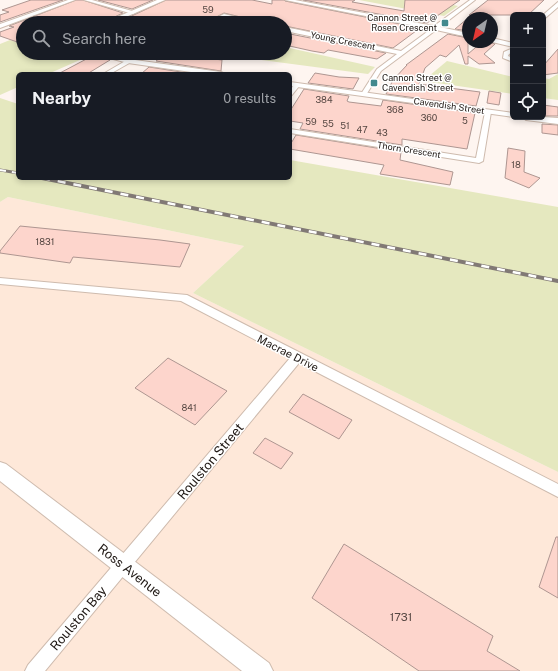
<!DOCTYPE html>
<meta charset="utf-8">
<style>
:root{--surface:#171b24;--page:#20242c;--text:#f1f3f6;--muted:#9ea1a6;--line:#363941}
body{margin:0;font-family:"Public Sans",sans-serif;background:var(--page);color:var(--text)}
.controls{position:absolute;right:12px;top:12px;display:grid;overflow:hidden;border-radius:6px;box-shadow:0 2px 6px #0003}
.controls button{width:36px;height:36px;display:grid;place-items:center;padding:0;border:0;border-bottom:1px solid var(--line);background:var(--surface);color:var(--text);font:20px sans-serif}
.compass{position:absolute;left:462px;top:12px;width:36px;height:36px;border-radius:50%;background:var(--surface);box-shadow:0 2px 6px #0003;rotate:214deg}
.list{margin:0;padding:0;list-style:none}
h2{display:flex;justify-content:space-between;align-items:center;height:52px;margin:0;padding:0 16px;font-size:17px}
h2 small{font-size:13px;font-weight:400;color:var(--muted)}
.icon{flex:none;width:22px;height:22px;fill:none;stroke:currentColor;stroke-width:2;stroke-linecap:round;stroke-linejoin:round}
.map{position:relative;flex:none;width:558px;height:671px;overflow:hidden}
.search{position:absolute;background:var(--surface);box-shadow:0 2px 6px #0003;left:16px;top:16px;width:276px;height:44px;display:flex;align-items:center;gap:10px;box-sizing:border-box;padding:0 14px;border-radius:22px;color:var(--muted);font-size:15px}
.panel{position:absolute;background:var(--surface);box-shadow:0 2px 6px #0003;left:16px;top:72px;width:276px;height:108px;border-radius:6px}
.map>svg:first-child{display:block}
.built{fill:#fee8d9}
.green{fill:#e5e8bf}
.building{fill:#fdd5cc;stroke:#ae9691}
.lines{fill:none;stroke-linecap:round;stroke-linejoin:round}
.minor-casing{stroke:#cebbae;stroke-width:2}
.tertiary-casing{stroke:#cebbae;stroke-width:2}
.secondary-casing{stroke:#cebbae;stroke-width:2}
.minor{fill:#fff;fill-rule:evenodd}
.tertiary{fill:#fff;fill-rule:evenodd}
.secondary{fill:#fff;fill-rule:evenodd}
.rail-far1-casing{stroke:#817975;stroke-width:3}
.rail-casing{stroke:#817975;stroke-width:4}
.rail-far1{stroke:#fff;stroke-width:2;stroke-dasharray:6;stroke-linecap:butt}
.rail{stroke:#fff;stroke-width:2.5;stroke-dasharray:8;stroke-linecap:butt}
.poi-dot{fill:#42898e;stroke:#fff;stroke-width:1.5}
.labels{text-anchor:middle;stroke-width:3;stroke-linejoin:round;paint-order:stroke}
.number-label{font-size:9px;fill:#564742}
.far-poi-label{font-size:9px;fill:#1f1814;stroke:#fff;text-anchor:end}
.far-street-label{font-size:9px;fill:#1f1814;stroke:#fff}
.street-label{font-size:11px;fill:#1f1814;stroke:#fff}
.near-number-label{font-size:11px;fill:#564742}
.near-street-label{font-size:13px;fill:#1f1814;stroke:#fff}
</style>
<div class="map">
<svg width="558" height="671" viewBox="0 0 558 671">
<rect width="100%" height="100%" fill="#fef5f0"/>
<!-- built -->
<path class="built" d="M8 197 244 246 193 293 558 472V671H0V202Z"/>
<!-- green -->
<g class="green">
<path d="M359 0H431L458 6 444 16Z"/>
<path d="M10 40 23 44V53H79L89 56 48 74H18V87L0 95V44Z"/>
<path d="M285 47 375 67 368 74 208 53H285Z"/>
<path d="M447 61 513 77V94L423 81Z"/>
<path d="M558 74V100L543 98V78L549 79Z"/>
<path d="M0 98 18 104V178H290V160L558 207V472L193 293 244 246 8 197 0 202Z"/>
</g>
<!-- building -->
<g class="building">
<path d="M31 0H63L0 22V15L9 12 2 10Z"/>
<path d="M76 0H83L123 13 102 23H23V44L0 36V32L14 27 9 26Z"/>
<path d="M98 0H153L132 9Z"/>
<path d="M166 0H252L272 4V0H284L285 1 420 28 393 48 285 26V23H259L257 21 224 13 205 23H134L123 20Z"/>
<path d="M303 0H355L352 2 404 11 405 0H460L427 23Z"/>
<path d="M488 0H544L528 15H469Z"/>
<path d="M468 18V31L455 29Z"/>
<path d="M228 19 236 21 247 23H214Z"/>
<path d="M285 33 386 53 377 59 328 50 324 53 312 51 285 45Z"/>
<path d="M448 34 468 38V54L482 42H490L495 44 484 54 495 63 479 64 468 56V64H465L459 45 446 57 440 55 425 68 419 84 480 92 476 106 386 94 393 80 407 65H406Z"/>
<path d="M558 49V73L543 75V66Z"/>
<path d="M166 53 222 60 221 71 156 61Z"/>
<path d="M94 55 110 60 87 74H58Z"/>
<path d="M149 67 194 74H141Z"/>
<path d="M315 73 339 77 359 78 353 89 308 83Z"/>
<path d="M304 89 349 96 347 101 349 102 381 106 383 100 475 113 467 149 402 139V145L300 129 303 123 290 121V111Z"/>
<path d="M489 91 501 93 499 105 487 103Z"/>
<path d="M543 105 558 107V116H543Z"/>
<path d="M542 124 558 125V135L542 133Z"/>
<path d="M296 135 401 152 400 160 453 172 450 185 380 174 384 165 290 149V145Z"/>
<path d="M508 148 525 151 524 172 540 178 529 188 505 178Z"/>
<path d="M20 226 160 240 190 244 180 267 73 257 70 263 0 253V251Z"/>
<path d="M168 358 227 391 195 425 135 388Z"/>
<path d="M303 394 352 420 339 439 289 412Z"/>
<path d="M265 438 293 453 281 469 253 453Z"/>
<path d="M556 537H558V598L539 587Z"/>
<path d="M344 544 493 636 487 651 520 671H419L312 598Z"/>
</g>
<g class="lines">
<!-- minor casing -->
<g class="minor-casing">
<g id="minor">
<path d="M68 0H75L0 28V24Z"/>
<path d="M84 0H92L136 12 133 14Z"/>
<path d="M285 0H295L434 26 470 0H475L440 27 468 33V37L436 30 381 71 366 95 364 96 361 94 377 69 397 54 285 31V27L401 51 431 29Z"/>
<path d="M558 2V7L543 20V15Z"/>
<path d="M224 14 257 22 258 23C247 23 234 17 225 18 219 18 214 23 206 23Z"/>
<path d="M492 38 513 43V47L492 42Z"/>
<path d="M513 48V52L509 54 508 56 513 58V62L503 58 504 52Z"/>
<path d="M139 53H147L110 74H103Z"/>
<path d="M295 84 300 85 292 95 290 96V90Z"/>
<path d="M488 110 491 112 483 161 479 163 290 133V129L476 158 485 112Z"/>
<path d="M0 278 187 295 558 484V497L299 363 45 671H25L28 665 290 358 181 301 0 284Z"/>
</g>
</g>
<!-- tertiary casing -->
<g class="tertiary-casing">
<g id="tertiary">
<path d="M157 0H165L112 23H103Z"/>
<path d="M91 53H104L128 59 221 72 225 74H205L128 63Z"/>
<path d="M290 82 513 113V117H515H513L290 86Z"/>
<path d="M522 117H543L558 118V124L526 120Z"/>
</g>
</g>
<!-- secondary casing -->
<g class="secondary-casing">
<path id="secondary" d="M0 462 6 464 269 663 273 671H242L0 481Z"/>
</g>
<!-- minor -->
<use href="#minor" class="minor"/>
<!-- tertiary -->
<use href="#tertiary" class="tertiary"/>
<!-- secondary -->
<use href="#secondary" class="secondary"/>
<!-- rail-far1 casing -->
<g class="rail-far1-casing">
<path id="rail-far1" d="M0 170 18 173"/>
</g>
<!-- rail casing -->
<g class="rail-casing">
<path id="rail" d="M42 178 558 281"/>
</g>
<!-- rail-far1 -->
<use href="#rail-far1" class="rail-far1"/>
<!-- rail -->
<use href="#rail" class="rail"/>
</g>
<!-- markers -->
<g class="poi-dot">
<rect x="441" y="19" width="8" height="8" rx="2"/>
<rect x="370" y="79" width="8" height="8" rx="2"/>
</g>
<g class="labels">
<!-- number labels -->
<g class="number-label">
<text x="208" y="13">59</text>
<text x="324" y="103">384</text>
<text x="395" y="113">368</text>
<text x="429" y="121">360</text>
<text x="465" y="124">5</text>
<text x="311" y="125">59</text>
<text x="328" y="127">55</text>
<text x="345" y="129">51</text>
<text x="362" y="133">47</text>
<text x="382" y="136">43</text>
<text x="516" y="168">18</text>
<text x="45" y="245">1831</text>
<text x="189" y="411">841</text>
</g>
<!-- far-poi labels -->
<g class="far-poi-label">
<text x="437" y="21">Cannon Street @<tspan x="437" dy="10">Rosen Crescent</tspan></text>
<text x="382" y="81" text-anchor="start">Cannon Street @<tspan x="382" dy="10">Cavendish Street</tspan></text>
</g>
<!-- far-street labels -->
<g class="far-street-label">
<text transform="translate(343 41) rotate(11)" y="3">Young Crescent</text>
<text transform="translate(449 106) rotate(8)" y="3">Cavendish Street</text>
<text transform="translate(409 150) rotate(9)" y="3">Thorn Crescent</text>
</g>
<!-- street labels -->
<g class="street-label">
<text transform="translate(288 353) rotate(27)" y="4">Macrae Drive</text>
</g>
<!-- near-number labels -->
<g class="near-number-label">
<text x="401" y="621">1731</text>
</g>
<!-- near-street labels -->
<g class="near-street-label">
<text transform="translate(210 461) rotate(-50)" y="5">Roulston Street</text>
<text transform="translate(130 570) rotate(38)" y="5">Ross Avenue</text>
<text transform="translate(78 618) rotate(-50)" y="5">Roulston Bay</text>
</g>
</g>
</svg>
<div class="controls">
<button>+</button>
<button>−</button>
<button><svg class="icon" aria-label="locate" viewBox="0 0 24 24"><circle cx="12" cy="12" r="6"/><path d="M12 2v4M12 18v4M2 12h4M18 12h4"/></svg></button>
</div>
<svg class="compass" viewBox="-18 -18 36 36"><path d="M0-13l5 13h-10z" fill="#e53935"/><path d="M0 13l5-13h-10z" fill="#9ea1a6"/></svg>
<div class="search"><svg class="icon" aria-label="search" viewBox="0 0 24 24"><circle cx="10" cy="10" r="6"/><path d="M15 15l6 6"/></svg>Search here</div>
<section class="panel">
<h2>Nearby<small>0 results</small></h2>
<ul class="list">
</ul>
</section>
</div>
